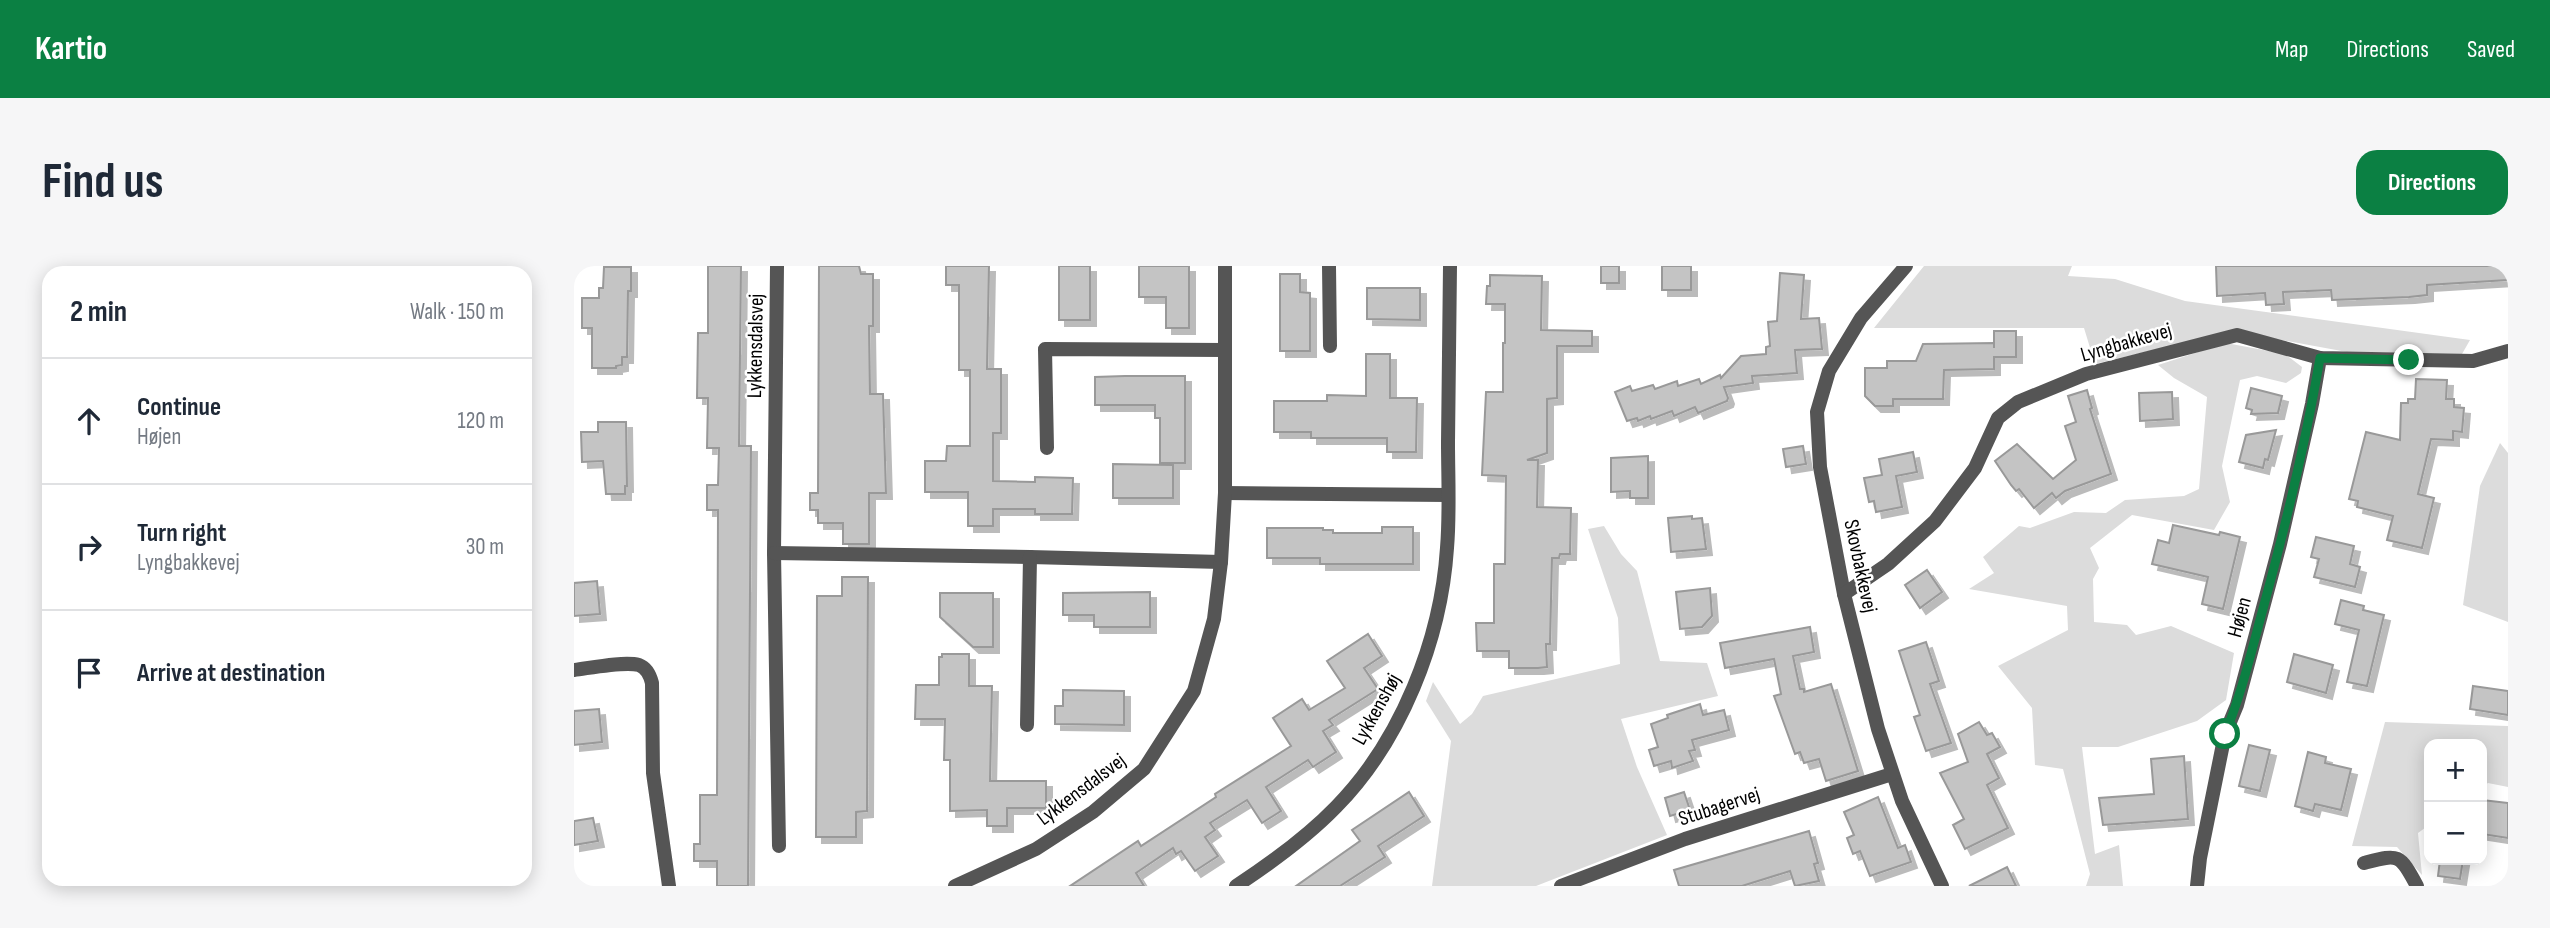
<!DOCTYPE html>
<meta charset="utf-8">
<style>
:root{--surface:#fff;--page:#f6f6f7;--text:#1f2937;--muted:#747a83;--line:#e0e1e3;--accent:#0b8043}
body{margin:0;font-family:"Sofia Sans Condensed",sans-serif;background:var(--page);color:var(--text)}
.controls{position:absolute;right:21px;bottom:21px;display:grid;overflow:hidden;border-radius:14px;box-shadow:0 4px 18px #0003}
.controls button{width:63px;height:63px;display:grid;place-items:center;padding:0;border:0;border-bottom:2px solid var(--line);background:var(--surface);color:var(--text);font:35px sans-serif}
.stop{position:absolute;width:21px;height:21px;margin:-16px;border:5px solid #0b8043;border-radius:50%;background:#fff}
.stop.end{background:#0b8043;border-color:#fff;box-shadow:0 2px 7px #0008}
.list{margin:0;padding:0;list-style:none}
h2{display:flex;justify-content:space-between;align-items:center;height:91px;margin:0;padding:0 28px;font-size:30px}
h2 small{font-size:23px;font-weight:400;color:var(--muted)}
.list li{display:grid;grid-template-columns:46px 1fr auto;gap:21px;align-items:center;box-sizing:border-box;height:126px;padding:0 28px;border-top:2px solid var(--line)}
.list b{display:block;font-size:26px;white-space:nowrap}
.list p{margin:0;font-size:23px;white-space:nowrap;color:var(--muted)}
.list em{font-size:23px;font-style:normal;color:var(--muted)}
.icon{flex:none;width:38px;height:38px;fill:none;stroke:currentColor;stroke-width:2;stroke-linecap:round;stroke-linejoin:round}
.map{position:relative;flex:none;width:1934px;height:620px;overflow:hidden;border-radius:21px}
header{display:flex;align-items:center;gap:42px;box-sizing:border-box;height:98px;padding:0 35px;background:var(--accent);color:#fff}
header strong{font-size:33px}
nav{display:flex;gap:38px;margin-inline-start:auto;font-size:24px}
.intro{display:flex;align-items:center;justify-content:space-between;box-sizing:border-box;height:168px;padding:0 42px}
h1{margin:0;font-size:49px}
.button{padding:18px 32px;border-radius:21px;background:var(--accent);color:#fff;font-size:24px;font-weight:700}
main{display:flex;gap:42px;padding:0 42px}
aside{flex:1;background:var(--surface);border-radius:21px;box-shadow:0 4px 18px #0003}
.map>svg:first-child{display:block}
.green{fill:#dcdcdc}
.building{fill:#c4c4c4;stroke:#999;stroke-width:2;filter:url(#shadow)}
.lines{fill:none;stroke-linecap:round;stroke-linejoin:round}
.minor{stroke:#555;stroke-width:14}
.route{stroke:#0b8043;stroke-width:9}
.labels{text-anchor:middle;stroke-width:5;stroke-linejoin:round;paint-order:stroke}
.street-label{font-size:21px;fill:#000;stroke:#fff}
</style>
<header>
<strong>Kartio</strong>
<nav><a>Map</a><a>Directions</a><a>Saved</a></nav>
</header>
<div class="intro"><h1>Find us</h1><a class="button">Directions</a></div>
<main>
<aside>
<h2>2 min<small>Walk · 150 m</small></h2>
<ul class="list">
<li><svg class="icon" aria-label="ahead" viewBox="0 0 24 24"><path d="M12 20V5M6 11l6-6 6 6"/></svg><div><b>Continue</b><p>Højen</p></div><em>120 m</em></li>
<li><svg class="icon" aria-label="right" viewBox="0 0 24 24"><path d="M7 20v-9h11M14 6l5 5-5 5"/></svg><div><b>Turn right</b><p>Lyngbakkevej</p></div><em>30 m</em></li>
<li><svg class="icon" aria-label="arrive" viewBox="0 0 24 24"><path d="M6 21V4h12l-3 4 3 4H6"/></svg><div><b>Arrive at destination</b></div></li>
</ul>
</aside>
<div class="map">
<svg width="1934" height="620" viewBox="0 0 1934 620">
<defs>
<filter id="shadow"><feDropShadow dx="6" dy="6" stdDeviation="0" flood-color="#0004"/></filter>
</defs>
<rect width="100%" height="100%" fill="#fff"/>
<!-- green -->
<g class="green">
<path d="M1350 0H1498L1494 10 1541 13 1611 35 1896 74 1888 88 1773 86 1658 65 1521 98 1510 62H1300Z"/>
<path d="M1652 77 1711 88 1728 101 1727 107 1712 117 1683 110 1666 114 1648 200 1656 236 1640 264 1558 249 1516 282 1525 302 1519 313 1520 356 1553 359 1562 369 1597 360 1660 387 1652 434 1623 455 1544 481H1508L1521 588 1545 579 1549 620H1512L1516 608 1489 503 1461 499 1458 442 1424 400 1494 364 1493 340 1395 323 1420 307 1409 291 1445 260 1456 262 1500 246 1532 247 1551 234 1610 230 1625 223 1633 131 1600 112 1584 99Z"/>
<path d="M1926 177 1934 187V356L1889 339 1906 220Z"/>
<path d="M1030 260 1047 288 1063 305 1086 395 1133 397 1144 430 1047 453 1063 501 1093 569 962 620H858L877 475 852 435 859 416 886 458 898 448 909 430 1046 398 1044 352 1014 263Z"/>
<path d="M1811 456 1934 460V521L1914 517 1908 521V478H1855V559L1844 567 1848 609 1823 581 1778 580Z"/>
</g>
<!-- building -->
<g class="building">
<path d="M134 0H167L165 180H177L174 620H143V595H120V578H126V529H143L144 244H133V219H144L145 182H133L134 132H123L124 67H134Z"/>
<path d="M245 0H285L287 8H299V60H295L296 128H309L312 227H295V278H269V257H244V244H236V227H244Z"/>
<path d="M372 0H415L413 103H427V167H419V215L461 216V211L499 212 498 248H461V243H419V260H394V226H351V195H372L373 180H396V104H385V19H372Z"/>
<rect x="485" y="0" width="31" height="54"/>
<path d="M565 0H615V62H592V31H565Z"/>
<rect x="1027" y="0" width="18" height="17"/>
<rect x="1088" y="0" width="29" height="24"/>
<path d="M1642 0H1934V14L1853 19V29L1835 31 1758 34 1757 24 1709 26 1710 38 1692 39 1691 27 1643 30Z"/>
<path d="M30 1H57V25H54L53 91H48V99L42 100V102H18V62H8V32H25V22H29Z"/>
<path d="M1206 7 1230 9 1227 53 1245 52 1248 83 1221 84 1223 107 1178 110 1179 117 1150 121 1154 132 1153 135 1124 147 1121 141 1100 150 1098 145 1077 153 1076 150 1064 155 1063 152 1053 155 1041 126 1056 120 1058 125 1079 119 1081 123 1103 115 1104 120 1125 113 1127 118 1146 109 1147 112 1167 90 1192 88V81L1196 80 1194 56 1203 55Z"/>
<path d="M706 8H726V26L736 27V85H706Z"/>
<path d="M916 9 968 10 967 64 1018 65V80H983V132L973 133V187L953 194H964L963 241 997 242 996 288H986L985 292H978L976 378H972L973 401 964 402H935V385H903L902 357H920V298H931L932 210 908 209 912 126H929V77H931V38H912L913 20H916Z"/>
<path d="M793 22H846V54L793 53Z"/>
<path d="M1420 65H1442V91H1420V103L1370 104 1369 133H1319V140H1301L1291 130V102H1313V95H1342L1349 78 1420 77V82Z"/>
<path d="M792 88H816V132H843L842 186H813V172H737V166H700V135H753V129L792 130Z"/>
<path d="M551 110H611V197H586V152H581V139H521V111Z"/>
<path d="M1842 113 1873 114 1872 133H1880V141L1890 142 1888 166 1879 165V174L1857 173 1844 228 1860 232 1848 282 1813 274 1819 250 1783 241 1784 235 1775 233 1792 166 1826 174 1827 137H1834V133H1841Z"/>
<path d="M1677 122 1708 130 1704 147 1677 148 1678 144 1672 142Z"/>
<path d="M1513 124 1518 142 1516 143 1537 208 1491 225 1482 232 1478 227 1460 242 1445 223 1442 225 1437 219 1421 195 1443 178 1479 213 1502 194 1491 160 1502 156 1494 130Z"/>
<path d="M1598 126 1599 153 1566 155 1565 127Z"/>
<path d="M24 156H52L53 220H51V228H32L29 195 8 196 7 166H24Z"/>
<path d="M1702 164 1694 194 1691 193 1689 202 1665 196 1672 169Z"/>
<path d="M1229 180 1232 198 1212 201 1209 183Z"/>
<path d="M1339 186 1343 206 1322 210 1328 241 1302 246 1300 235 1295 236 1290 212 1308 209 1305 193Z"/>
<path d="M1074 190V232H1056V225L1037 226V192Z"/>
<path d="M539 198 599 199V232H539Z"/>
<path d="M1118 250V253L1128 252 1132 283 1097 286 1094 252Z"/>
<path d="M1599 259 1645 269 1646 266 1666 271 1649 343 1628 338 1634 311 1578 298 1584 274 1595 277Z"/>
<path d="M808 261H839V298H746V292H693V262H749V264H759V267H808Z"/>
<path d="M1742 271 1780 280 1776 298 1786 301 1781 321 1740 311 1745 293 1737 291Z"/>
<path d="M1353 304 1368 326 1346 342 1331 319Z"/>
<path d="M268 311H294L293 545 282 546V571H242L243 330H268Z"/>
<path d="M23 315 26 348 0 350V317Z"/>
<path d="M1136 322 1138 350 1128 361 1106 363 1102 326Z"/>
<path d="M576 326V361H520V349H489V327Z"/>
<path d="M366 327H419V381H399L366 351Z"/>
<path d="M1767 334 1790 340 1789 344 1810 349 1793 420 1773 416 1785 364 1761 358Z"/>
<path d="M1236 361 1240 386 1219 390 1226 423H1230V426L1257 418 1284 505 1252 515 1245 493 1230 497 1226 486 1221 488 1200 430 1207 428 1200 393 1151 402 1146 377Z"/>
<path d="M794 368 808 390 790 402 804 423 755 454 759 459 749 465 762 486 739 501 734 494 692 521 707 545 688 557 673 534 636 557 641 564 631 571 644 590 621 605 607 585 602 588 599 582 562 607 570 620H496L564 575 567 580 642 531 641 528 717 480 699 452 728 433 735 444 771 422 753 395Z"/>
<path d="M1352 376 1365 415 1356 418 1377 477 1352 485 1340 451 1346 449 1325 385Z"/>
<path d="M368 388H395V420H418L416 515H472V542H433V560H413V544L376 545V494H370L371 453H341L342 419H365V391H368Z"/>
<path d="M1720 388 1759 399 1752 427 1713 416Z"/>
<path d="M1899 420 1934 425V449L1896 443Z"/>
<path d="M489 424 550 425V459L481 458V440H489Z"/>
<path d="M1126 438 1129 449 1150 444 1155 464 1118 474 1121 484 1115 485 1119 495 1098 502 1097 495 1080 500 1075 484 1084 481 1077 458 1094 452 1093 449Z"/>
<path d="M25 443 28 476 0 479V445Z"/>
<path d="M1405 456 1413 469 1418 467 1426 481 1413 488 1425 512 1413 519 1434 562 1391 583 1379 559 1390 553 1366 507 1394 496 1384 468Z"/>
<path d="M1675 479 1696 484 1686 525 1665 520Z"/>
<path d="M1734 486 1752 491 1751 497 1777 503 1767 544 1741 538 1739 545 1721 540Z"/>
<path d="M1610 490 1614 553 1529 559 1525 532 1580 528 1577 493Z"/>
<path d="M835 526 850 550 804 580 811 591 766 620H722L786 575 778 564Z"/>
<path d="M1110 526 1116 544 1096 550 1091 532Z"/>
<path d="M1304 531 1324 582 1331 579 1337 596 1296 610 1286 585 1279 588 1273 572 1280 569 1270 546Z"/>
<path d="M1908 534 1934 537V572L1908 568Z"/>
<path d="M19 552 24 575 0 579V555Z"/>
<path d="M1235 565 1244 597 1240 598 1245 615 1221 620 1216 605 1168 620H1105L1100 604Z"/>
<path d="M1866 594H1889L1886 613 1864 610Z"/>
<path d="M1433 601 1442 620H1395Z"/>
</g>
<g class="lines">
<!-- minor -->
<g class="minor">
<path d="M203 0 200 287 205 580"/>
<path d="M755 0 756 80"/>
<path d="M1332 0 1287 52 1255 105 1243 146 1246 201 1270 328 1304 463 1328 535 1368 620"/>
<path d="M473 182 471 83 651 84"/>
<path d="M651 227 874 229"/>
<path d="M200 287 456 291 647 296"/>
<path d="M1270 328 1314 298 1361 255 1401 202 1424 152 1444 136 1512 108 1663 69 1746 92 1899 95 1934 85"/>
<path d="M0 404C16 402 50 395 65 399 73 402 76 409 78 417L79 507 95 620"/>
<path d="M453 459 456 291"/>
<path d="M1790 597C1825 588 1825 587 1843 620"/>
<path d="M381 620 462 583 519 546 570 503 620 425 640 353 647 296 651 227V0"/>
<path d="M662 620C697 597 732 572 762 541 827 475 867 374 873 282 876 247 874 211 874 176 875 117 875 59 876 0"/>
<path d="M987 620 1111 573 1318 508"/>
<path d="M1623 620 1626 592 1651 468 1663 439 1706 278 1738 138 1746 92"/>
</g>
</g>
<g class="lines">
<!-- route -->
<path class="route" d="M1651 468C1668 427 1678 383 1690 339 1712 258 1732 175 1746 92L1835 94"/>
</g>
<g class="labels">
<!-- street labels -->
<g class="street-label">
<text transform="translate(1552 76) rotate(-16)" y="7">Lyngbakkevej</text>
<text transform="translate(181 80) rotate(-89)" y="7">Lykkensdalsvej</text>
<text transform="translate(1287 300) rotate(78)" y="7">Skovbakkevej</text>
<text transform="translate(1665 351) rotate(-75)" y="7">Højen</text>
<text transform="translate(802 443) rotate(-61)" y="7">Lykkenshøj</text>
<text transform="translate(507 523) rotate(-37)" y="7">Lykkensdalsvej</text>
<text transform="translate(1145 540) rotate(-18)" y="7">Stubagervej</text>
</g>
</g>
</svg>
<div class="controls">
<button>+</button>
<button>−</button>
</div>
<div class="stop" style="left:1651px;top:468px"></div>
<div class="stop end" style="left:1835px;top:94px"></div>
</div>
</main>
